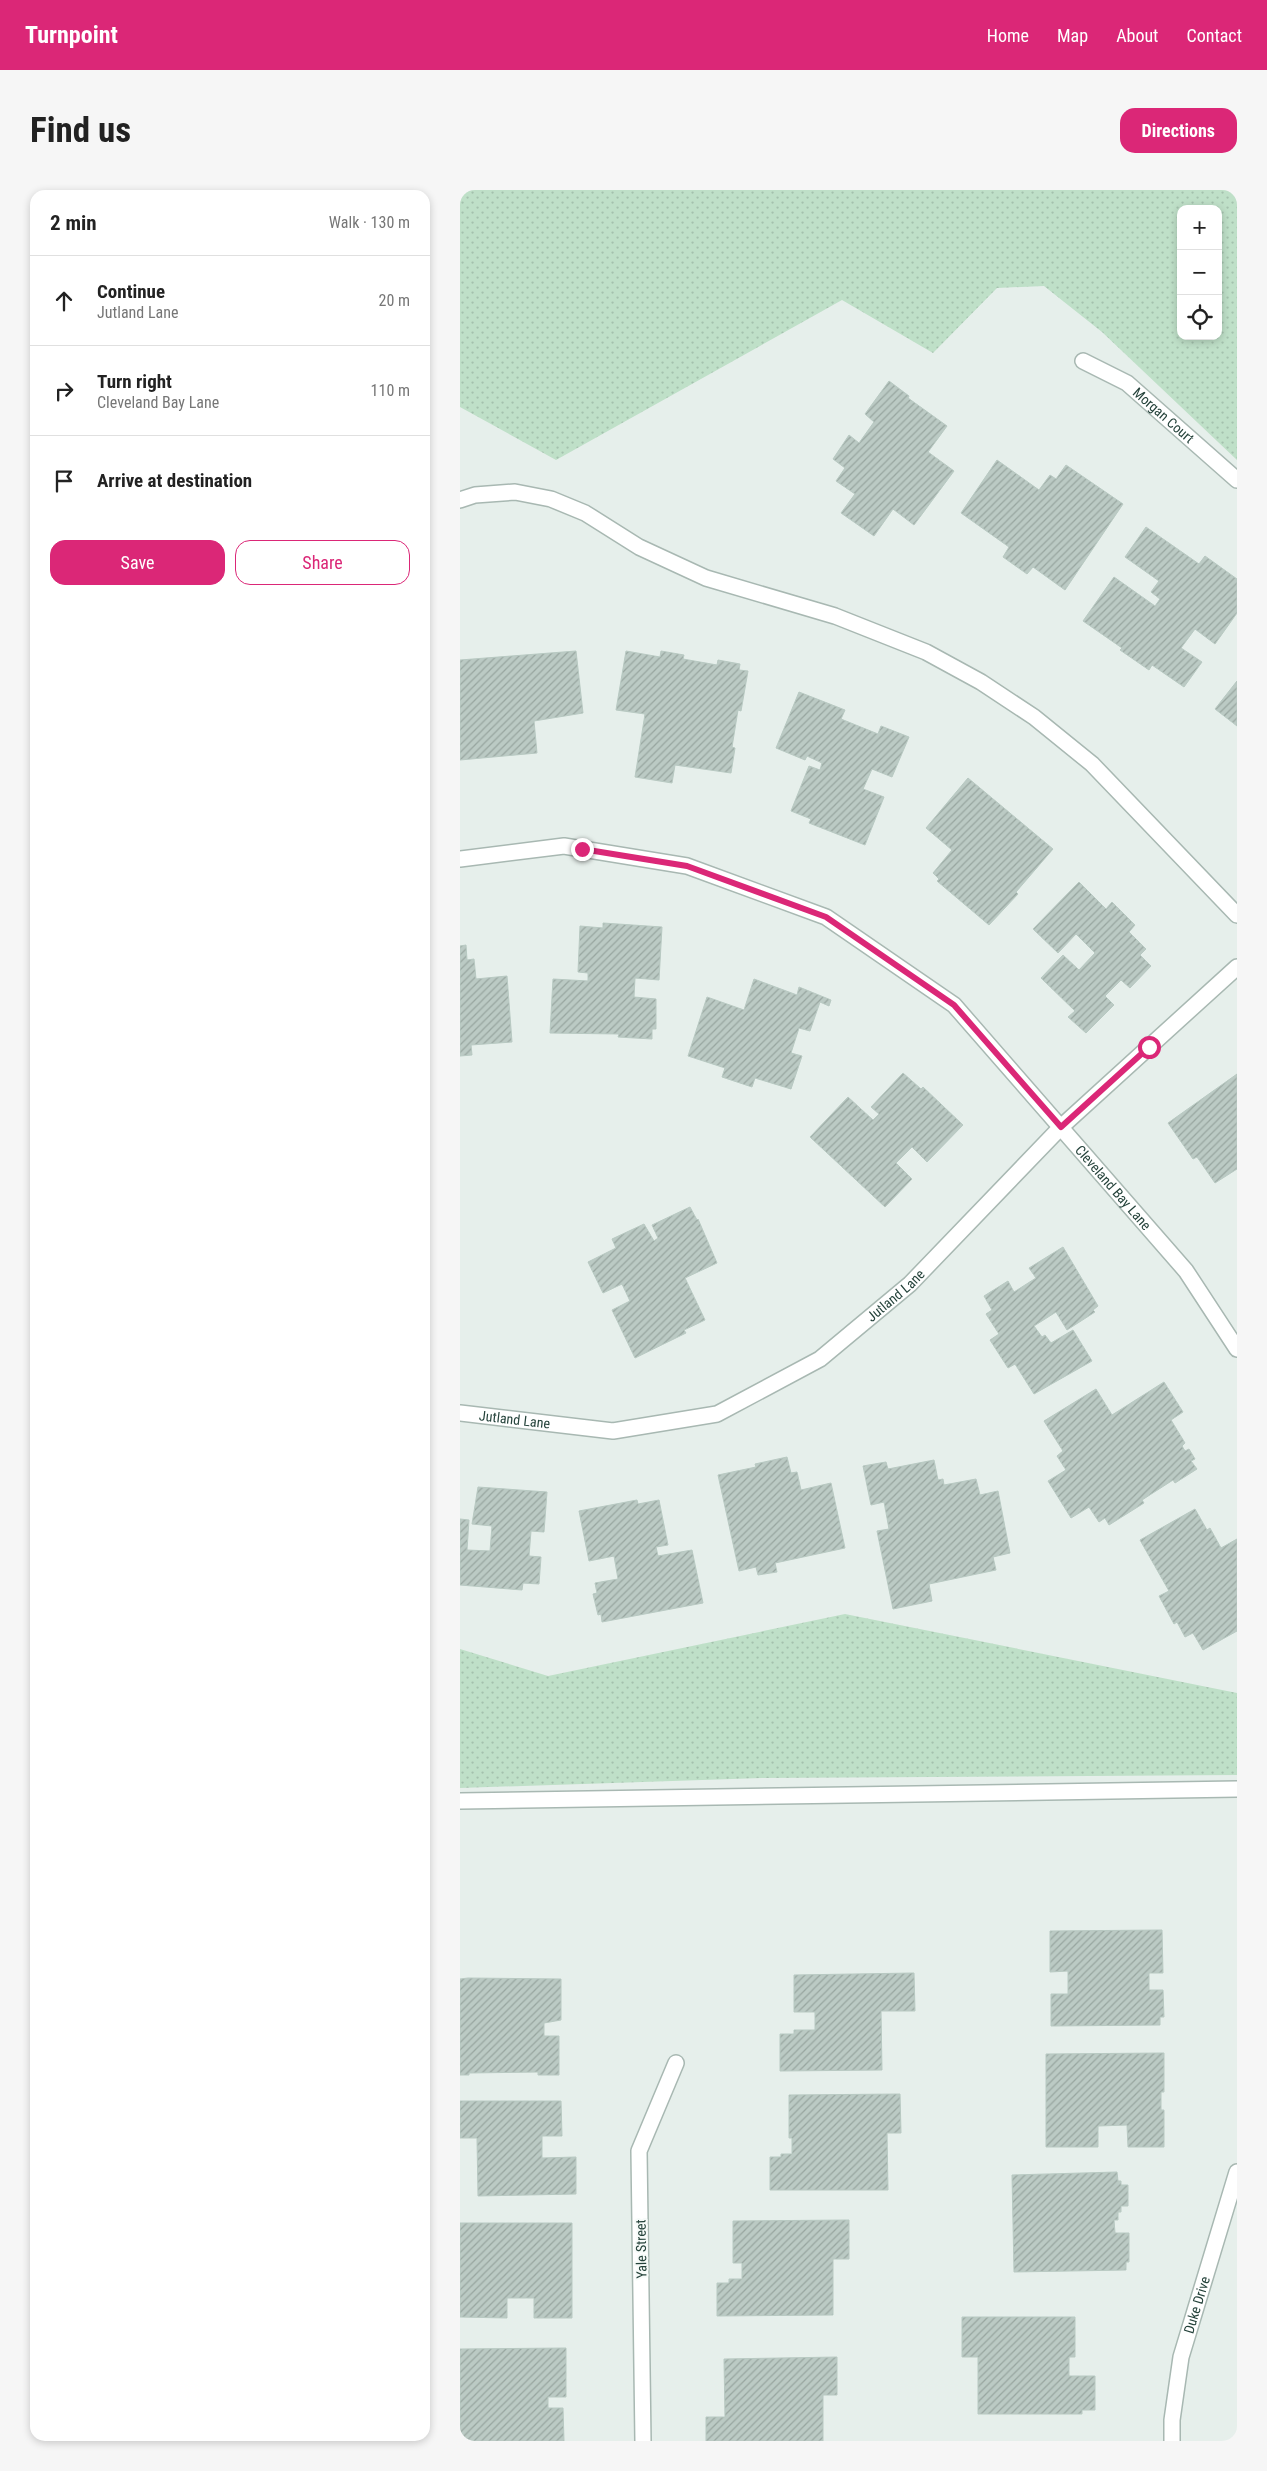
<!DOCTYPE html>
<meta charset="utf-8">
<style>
:root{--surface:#fff;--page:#f6f6f6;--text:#222;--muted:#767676;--line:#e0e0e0;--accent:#db2777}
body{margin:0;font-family:"Roboto Condensed",sans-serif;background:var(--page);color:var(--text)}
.controls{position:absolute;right:15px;top:15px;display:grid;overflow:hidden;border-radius:10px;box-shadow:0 2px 8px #0003}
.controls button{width:45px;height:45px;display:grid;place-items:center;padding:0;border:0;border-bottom:1px solid var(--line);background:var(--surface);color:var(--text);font:25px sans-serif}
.stop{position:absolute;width:15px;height:15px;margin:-11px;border:4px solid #db2777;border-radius:50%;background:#fff}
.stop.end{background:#db2777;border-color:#fff;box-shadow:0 1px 5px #0008}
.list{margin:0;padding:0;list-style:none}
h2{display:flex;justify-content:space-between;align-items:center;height:65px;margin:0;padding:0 20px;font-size:21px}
h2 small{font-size:16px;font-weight:400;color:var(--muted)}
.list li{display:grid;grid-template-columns:32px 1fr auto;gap:15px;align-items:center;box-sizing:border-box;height:90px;padding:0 20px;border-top:1px solid var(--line)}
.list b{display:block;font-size:19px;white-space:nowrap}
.list p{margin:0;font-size:16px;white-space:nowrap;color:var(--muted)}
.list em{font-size:16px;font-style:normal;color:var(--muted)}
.actions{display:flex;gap:10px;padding:15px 20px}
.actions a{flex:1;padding:11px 0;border:1px solid var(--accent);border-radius:15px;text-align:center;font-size:18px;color:var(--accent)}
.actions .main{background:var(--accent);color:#fff}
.icon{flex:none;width:28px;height:28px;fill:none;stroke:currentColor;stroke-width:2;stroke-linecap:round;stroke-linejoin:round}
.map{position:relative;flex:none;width:777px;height:2251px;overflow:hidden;border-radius:15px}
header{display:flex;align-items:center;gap:30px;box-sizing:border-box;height:70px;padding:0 25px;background:var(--accent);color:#fff}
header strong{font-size:24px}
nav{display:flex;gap:28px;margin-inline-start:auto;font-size:18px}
.intro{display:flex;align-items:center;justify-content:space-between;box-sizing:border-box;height:120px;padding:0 30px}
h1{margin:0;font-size:35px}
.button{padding:12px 22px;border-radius:15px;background:var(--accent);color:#fff;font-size:18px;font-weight:700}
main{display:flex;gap:30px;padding:0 30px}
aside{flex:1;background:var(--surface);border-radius:15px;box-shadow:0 2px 8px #0003}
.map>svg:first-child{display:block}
.grass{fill:url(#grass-dots);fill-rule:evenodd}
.building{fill:url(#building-hatch);stroke:#b8c9c2}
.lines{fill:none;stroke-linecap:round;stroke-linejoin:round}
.lane-casing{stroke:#a8b8b2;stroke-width:18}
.street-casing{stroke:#a8b8b2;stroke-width:18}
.lane{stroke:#fff;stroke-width:15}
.street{stroke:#fff;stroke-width:15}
.route{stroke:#db2777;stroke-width:6}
.labels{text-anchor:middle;stroke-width:4;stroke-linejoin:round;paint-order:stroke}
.street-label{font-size:14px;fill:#24423a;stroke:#f7fbf9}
</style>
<header>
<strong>Turnpoint</strong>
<nav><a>Home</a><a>Map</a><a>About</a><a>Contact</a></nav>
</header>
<div class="intro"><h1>Find us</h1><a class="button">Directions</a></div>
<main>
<aside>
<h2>2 min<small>Walk · 130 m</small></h2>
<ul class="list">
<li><svg class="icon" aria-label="ahead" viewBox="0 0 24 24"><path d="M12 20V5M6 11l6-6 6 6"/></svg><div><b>Continue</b><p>Jutland Lane</p></div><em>20 m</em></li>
<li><svg class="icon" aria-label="right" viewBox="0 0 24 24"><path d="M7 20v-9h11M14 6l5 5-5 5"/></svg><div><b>Turn right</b><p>Cleveland Bay Lane</p></div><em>110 m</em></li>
<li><svg class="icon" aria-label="arrive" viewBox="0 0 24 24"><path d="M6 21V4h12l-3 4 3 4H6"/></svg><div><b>Arrive at destination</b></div></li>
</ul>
<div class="actions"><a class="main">Save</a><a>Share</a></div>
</aside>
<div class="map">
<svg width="777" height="2251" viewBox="0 0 777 2251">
<defs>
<pattern id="grass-dots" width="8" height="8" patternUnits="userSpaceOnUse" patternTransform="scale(1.25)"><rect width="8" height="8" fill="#bfe0c8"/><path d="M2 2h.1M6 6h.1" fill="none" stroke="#a4c1ad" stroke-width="1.8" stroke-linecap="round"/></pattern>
<pattern id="building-hatch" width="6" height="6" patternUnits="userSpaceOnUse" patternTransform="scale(1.25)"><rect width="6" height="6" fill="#bbcac4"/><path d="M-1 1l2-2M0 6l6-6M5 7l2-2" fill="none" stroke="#98a6a0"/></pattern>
</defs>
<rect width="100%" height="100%" fill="#e6efeb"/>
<!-- grass -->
<g class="grass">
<path d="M0 0H777V270L642 142 584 96 537 98 473 163 382 110 96 270 0 217ZM721 19H758V146H721Z"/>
<path d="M385 1424 777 1503V1585L302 1588 0 1598V1459L88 1486Z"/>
</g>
<!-- building -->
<g class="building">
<path d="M429 191 449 206 448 208 487 236 468 262 494 281 454 335 433 319 414 346 381 323 395 304 376 291 385 278 373 269 389 245 399 253 414 232 405 224Z"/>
<path d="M537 270 579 300 590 285 596 289 606 275 663 314 605 400 573 377 567 384 543 367 549 357 501 323Z"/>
<path d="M686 337 739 374 745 366 777 389V423L755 454 735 439 721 458 742 472 724 497 692 475 689 480 660 460 662 458 623 431 654 387 695 416 700 409 691 402 699 391 665 367Z"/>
<path d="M116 461 123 523 74 531 77 563 0 570V470Z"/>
<path d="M166 461 200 467 201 461 224 465 223 469 257 475 258 470 280 474 279 480 288 481 281 521 278 520 272 557 275 558 271 583 215 575 212 593 175 587 185 524 156 520Z"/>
<path d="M777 491V536L755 519Z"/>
<path d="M339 502 385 520 381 529 418 544 421 536 449 547 432 587 412 579 403 599 424 607 405 655 349 633 351 629 331 621 349 576 360 580 362 573 347 566 345 570 316 558Z"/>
<path d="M508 588 593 659 556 702 558 704 529 735 477 691 479 689 473 683 492 660 466 638Z"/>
<path d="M619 692 646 719 652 712 675 735 669 742 686 759 680 765 691 776 670 798 661 790 645 806 654 815 626 843 608 827 615 821 581 788 603 765 619 780 635 763 616 744 598 763 573 739Z"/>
<path d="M143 733 202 737 199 790 175 788 174 807 196 809V839H192V849L158 847 159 844 90 843 93 789 128 791V783L118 782 120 736 143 738Z"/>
<path d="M6 755 7 770 14 769 16 789 47 786 52 852 11 855 12 865 0 866V756Z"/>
<path d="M294 789 337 805 339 797 371 810 369 816 360 812 350 841 339 838 331 863 342 866 331 899 295 888 292 897 262 887 265 878 228 866 247 807 284 820Z"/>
<path d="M443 883 461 899 463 897 503 935 467 972 452 957 436 973 452 989 425 1017 350 947 388 907 413 930 419 924 411 917Z"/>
<path d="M777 884V979L755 993 737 967 733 969 708 933Z"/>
<path d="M230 1017 237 1030 238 1029 257 1073 225 1088 245 1130 224 1140 226 1143 175 1168 152 1120 170 1111 162 1094 143 1103 128 1072 156 1058 152 1049 184 1034 194 1051 198 1048 192 1035Z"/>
<path d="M603 1057 638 1116 633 1120 635 1122 607 1140 596 1122 574 1136 582 1147 585 1145 591 1153 613 1140 632 1171 574 1204 555 1174 548 1178 530 1150 539 1144 526 1124 532 1120 524 1106 548 1091 554 1102 576 1088 569 1078Z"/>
<path d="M704 1192 723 1222 711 1230 725 1253 722 1256 725 1261 729 1259 735 1269 731 1271 737 1279 715 1293 713 1290 682 1310 684 1313 649 1335 645 1328 639 1332 629 1317 611 1328 588 1291 606 1280 597 1266 603 1261 584 1231 636 1199 652 1225Z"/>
<path d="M327 1267 331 1283 337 1282 341 1300 371 1293 385 1358 315 1373 317 1382 298 1385 296 1377 279 1381 258 1285 296 1277 295 1274Z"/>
<path d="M474 1270 478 1290 483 1289 484 1295 516 1289 520 1305 538 1301 550 1363 533 1367 536 1380 469 1394 472 1411 433 1419 417 1341 429 1339 424 1312 411 1315 403 1276 426 1272 428 1279Z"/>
<path d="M18 1297 87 1302 84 1342 71 1341 69 1366 81 1367 79 1394 63 1393 62 1400 0 1395V1329L9 1330 7 1360 30 1361 32 1336 12 1334Z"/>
<path d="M177 1310 178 1314 199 1310 208 1355 196 1357 198 1366 232 1360 243 1413 142 1432 141 1424 138 1425 133 1404 137 1403 135 1393 158 1389 154 1366 129 1371 119 1321Z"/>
<path d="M735 1319 747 1340 750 1338 761 1358 777 1349V1441L743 1460 733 1443 725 1447 717 1432 714 1434 699 1406 709 1401 680 1350Z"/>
<path d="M702 1740 703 1783H689V1800H703L704 1827H700V1835L591 1836V1804H608V1781L590 1782V1741Z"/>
<path d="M454 1783 455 1821H421L422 1880 320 1881V1844H334V1840H355V1822H334V1785Z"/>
<path d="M8 1788 101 1789V1830L84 1833V1846H99V1885H78V1882L9 1883V1885H0V1789Z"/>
<path d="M704 1863V1902H701V1920H704V1957H668L667 1935 638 1936V1957H586V1864Z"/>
<path d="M440 1904 441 1943H427L428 2000H310V1967H321V1964H332V1948H329V1905Z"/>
<path d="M0 1911H101L102 1946H82V1968L116 1967V2004L18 2006 17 1948H0Z"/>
<path d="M657 1982 658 1991H661V1995H668V2016H661V2022H658V2030H654L655 2043H669V2072H666V2080L554 2082 552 1985Z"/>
<path d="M389 2030V2069H373V2125L257 2126V2093H269V2089H282V2073H273V2031Z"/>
<path d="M0 2033H112V2128H74V2108H47V2128L0 2127Z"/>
<path d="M502 2127H615V2167H609V2186H635V2220H622V2224H518V2167H502Z"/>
<path d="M106 2158V2207H88V2218H103L104 2251H0V2159Z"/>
<path d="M377 2167V2205H363V2251H246V2227H265L264 2169Z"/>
</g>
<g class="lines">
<!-- lane casing -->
<g class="lane-casing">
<g id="lane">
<path d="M0 310 15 305 55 302 91 309 125 323 179 357 246 388 375 426 466 462 521 492 574 527 632 574 777 725"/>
<path d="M0 1611 777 1599"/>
</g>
</g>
<!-- street casing -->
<g class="street-casing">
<g id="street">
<path id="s1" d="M623 171 667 193 777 290"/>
<path id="s2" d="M0 669 104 656 227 676 366 727 494 815 726 1081 777 1159"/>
<path id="s3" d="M0 1223 153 1241 257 1224 360 1169 450 1094 601 937 777 777"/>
<path d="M183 2251 179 1961 216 1873"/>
<path id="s4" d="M712 2251V2230L721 2167 777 1982"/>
</g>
</g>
<!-- lane -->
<use href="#lane" class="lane"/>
<!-- street -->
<use href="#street" class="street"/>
</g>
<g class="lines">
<!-- route -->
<path class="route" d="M122 659 227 676 366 727 494 815 601 937 689 857"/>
</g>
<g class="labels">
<!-- street labels -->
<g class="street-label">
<text dy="5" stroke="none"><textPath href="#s1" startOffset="98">Morgan Court</textPath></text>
<text dy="5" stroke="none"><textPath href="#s2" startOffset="775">Cleveland Bay Lane</textPath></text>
<text dy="5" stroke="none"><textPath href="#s3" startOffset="475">Jutland Lane</textPath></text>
<text dy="5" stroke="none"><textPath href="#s3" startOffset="55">Jutland Lane</textPath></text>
<text transform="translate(181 2059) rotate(-91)" y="5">Yale Street</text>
<text dy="5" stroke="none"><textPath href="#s4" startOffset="139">Duke Drive</textPath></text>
</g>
</g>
</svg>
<div class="controls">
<button>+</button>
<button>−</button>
<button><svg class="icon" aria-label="locate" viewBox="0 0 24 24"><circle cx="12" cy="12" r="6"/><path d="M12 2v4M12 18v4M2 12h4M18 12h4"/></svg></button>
</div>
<div class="stop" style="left:689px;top:857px"></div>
<div class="stop end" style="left:122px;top:659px"></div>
</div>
</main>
